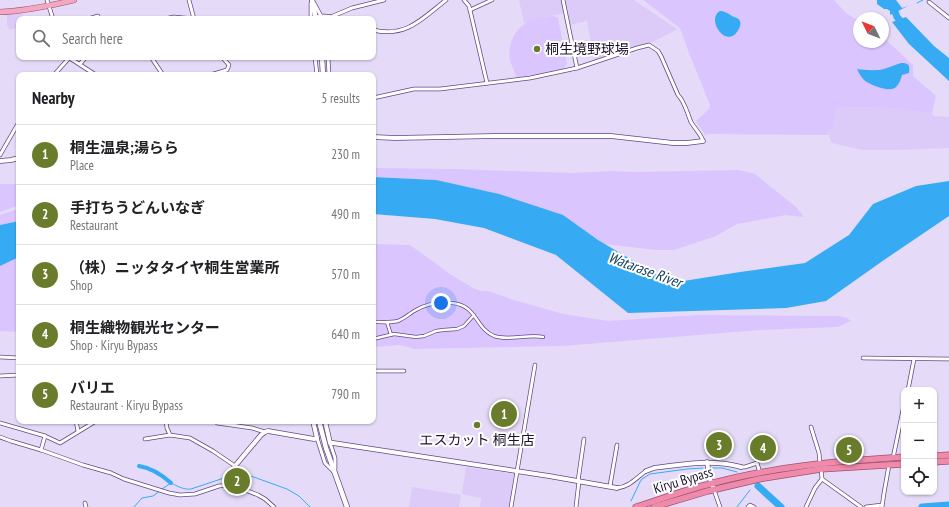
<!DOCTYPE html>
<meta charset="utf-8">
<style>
:root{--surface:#fff;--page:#f2f2f2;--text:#202124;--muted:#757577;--line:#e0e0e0;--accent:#697c2c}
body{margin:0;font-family:"PT Sans Narrow","Noto Sans JP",sans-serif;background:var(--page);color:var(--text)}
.controls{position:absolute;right:12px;bottom:12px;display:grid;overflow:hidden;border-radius:8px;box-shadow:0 1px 3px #0004}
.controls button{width:36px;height:36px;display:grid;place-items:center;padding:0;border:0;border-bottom:1px solid var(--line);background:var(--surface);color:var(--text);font:20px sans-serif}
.compass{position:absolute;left:853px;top:12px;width:36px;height:36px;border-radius:50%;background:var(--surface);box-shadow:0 1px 3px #0004;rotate:313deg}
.you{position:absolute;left:441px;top:303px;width:14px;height:14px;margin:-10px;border:3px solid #fff;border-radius:50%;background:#1a73e8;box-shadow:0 0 0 6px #1a73e833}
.badge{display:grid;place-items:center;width:26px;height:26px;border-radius:50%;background:var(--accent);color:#fff;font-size:13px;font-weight:700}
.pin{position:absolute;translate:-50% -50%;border:2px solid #fff;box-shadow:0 1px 4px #0006}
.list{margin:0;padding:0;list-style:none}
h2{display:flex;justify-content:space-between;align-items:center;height:52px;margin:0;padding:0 16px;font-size:17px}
h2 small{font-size:13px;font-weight:400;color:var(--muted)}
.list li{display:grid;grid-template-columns:26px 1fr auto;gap:12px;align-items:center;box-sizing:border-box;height:60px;padding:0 16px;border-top:1px solid var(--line)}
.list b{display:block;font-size:15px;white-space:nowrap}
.list p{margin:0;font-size:13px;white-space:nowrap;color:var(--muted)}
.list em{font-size:13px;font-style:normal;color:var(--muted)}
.icon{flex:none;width:22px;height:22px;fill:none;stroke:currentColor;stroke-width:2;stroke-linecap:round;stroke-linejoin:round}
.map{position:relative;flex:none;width:949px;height:507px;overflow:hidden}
.search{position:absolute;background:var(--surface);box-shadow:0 1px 3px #0004;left:16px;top:16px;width:360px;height:44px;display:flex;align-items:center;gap:10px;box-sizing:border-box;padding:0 14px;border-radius:8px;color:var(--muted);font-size:15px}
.panel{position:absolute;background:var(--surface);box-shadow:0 1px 3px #0004;left:16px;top:72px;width:360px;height:352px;border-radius:8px}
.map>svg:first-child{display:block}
.built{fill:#dccbf9}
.green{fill:#dac5fe}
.water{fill:#36abf4}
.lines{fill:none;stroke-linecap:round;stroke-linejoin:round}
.stream{stroke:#36abf4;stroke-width:1}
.canal{stroke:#36abf4;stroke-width:4}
.river{stroke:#36abf4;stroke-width:7}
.pedestrian-casing{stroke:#624986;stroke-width:4}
.minor-casing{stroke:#624986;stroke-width:4.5}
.tertiary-casing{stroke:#624986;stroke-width:5.5}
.secondary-casing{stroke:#624986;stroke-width:6}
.primary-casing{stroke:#a14e71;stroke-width:6}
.trunk-casing{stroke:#a14e71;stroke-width:7}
.pedestrian{stroke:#fff;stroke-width:2.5}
.minor{stroke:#fff;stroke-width:3}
.tertiary{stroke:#fff;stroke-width:4}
.secondary{stroke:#fff;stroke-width:4.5}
.primary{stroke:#f2a8c0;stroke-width:5}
.trunk{stroke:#ee8bab;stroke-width:5.5}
.poi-dot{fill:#697c2c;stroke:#fff;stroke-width:1.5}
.labels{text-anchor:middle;stroke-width:4;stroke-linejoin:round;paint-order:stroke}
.poi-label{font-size:14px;fill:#1c122b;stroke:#fff;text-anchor:start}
.street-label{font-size:14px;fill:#1c122b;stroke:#fff}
.water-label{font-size:15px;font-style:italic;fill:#103e5c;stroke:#fff}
</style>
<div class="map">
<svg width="949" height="507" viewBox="0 0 949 507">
<rect width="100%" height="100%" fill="#e5dbf8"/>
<!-- built -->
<g class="built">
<path d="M519 0H562L564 13 524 23Z"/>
<path d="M565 0H634L677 29 676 30 653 42 631 48 594 60 587 21 570 25Z"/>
<path d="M23 13 22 19H19V27L9 30V28L7 25V15Z"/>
<path d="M837 107 893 108 920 111 932 113 934 116 949 117V148L896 150H862L832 143 828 134 834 123Z"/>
<path d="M466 467 514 474 515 476 510 507H480L481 498 462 494Z"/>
<path d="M412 487 461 495 459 507H409Z"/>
</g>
<!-- green -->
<g class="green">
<path d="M643 0H834L846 13 859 21V42H883V37L913 65V76L936 96 932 113 893 108 837 107 834 123 827 135 707 134 706 136 697 123 696 121 709 109 710 105 689 53 680 28Z"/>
<path d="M553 16 558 18 567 64 563 69 517 78C515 72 512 67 510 61 507 47 514 30 526 23 532 19 545 18 553 16Z"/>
<path d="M373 168 455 169 572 173 615 171 634 172 739 170 755 174 796 207 804 217 786 215 737 224 716 236 674 250H655L605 244 598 240 436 180 373 177Z"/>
<path d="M0 184H19V205L0 212Z"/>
<path d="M19 209V221L0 225V215Z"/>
<path d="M373 244 410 245 450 274 473 288 481 291H488L517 301 564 314 608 321 697 315 840 316 847 318 851 321 838 327 760 330 562 346 414 349 400 345 373 347Z"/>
<path d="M19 257V332L0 331V266Z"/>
</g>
<!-- water -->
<g class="water">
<path d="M877 0H896L902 8 908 6 890 15V11L887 9H884L877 4Z"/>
<path d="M720 11C724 11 728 13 732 16 733 17 735 17 737 18 743 21 740 28 737 32 725 48 706 19 720 11Z"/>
<path d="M906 17 934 46 949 58V81L909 44 892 22Z"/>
<path d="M901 63C909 63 910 65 909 73L902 75C901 79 899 84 896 87 890 93 870 85 864 80 861 77 859 73 857 69 863 70 879 71 884 69 890 67 895 65 901 63Z"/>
<path d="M373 177 436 180 499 194 563 215 598 240 671 283 740 272 805 263 849 235 873 204 916 186 949 181V216L884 260 826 301 786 308 628 313 556 255 484 228 435 219 373 214Z"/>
<path d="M19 221V257L0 266V225Z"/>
</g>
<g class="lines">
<!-- stream -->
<g class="stream">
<path d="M917 3 923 0"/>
<path d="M712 468H722L737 472"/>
<path d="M162 489 171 483C177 486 184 490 191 489L233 475H248L287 489 299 496 310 507"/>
<path d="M631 501 640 482 642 479 650 474 687 469 703 468"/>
<path d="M134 507 142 498 153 496 160 491"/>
<path d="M737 507 750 490"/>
</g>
<!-- canal -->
<path class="canal" d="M139 466C152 468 161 474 171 483"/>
<!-- river -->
<g class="river">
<path d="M888 0 893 6 897 17 905 26"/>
<path d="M758 486 781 507"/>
<path d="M922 507 949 505"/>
</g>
<!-- pedestrian casing -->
<g class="pedestrian-casing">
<g id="pedestrian">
<path d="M373 322C381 322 390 323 398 321 404 319 410 313 416 310 426 304 440 302 452 303 477 305 475 328 494 336 508 341 528 334 543 337"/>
<path d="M387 322 391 335"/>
<path d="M373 339 394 334 416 337 424 336 436 331 443 330 457 329 464 326 474 315"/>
</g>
</g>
<!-- minor casing -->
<g class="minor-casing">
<g id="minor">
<path d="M47 0 53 19"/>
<path d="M189 0 194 19"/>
<path d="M464 0 469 6 470 10 487 83"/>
<path d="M563 0 577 68"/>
<path d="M929 2 949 18"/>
<path d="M314 3 321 16 322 19"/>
<path d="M470 10 492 0"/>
<path d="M333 16 352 8 384 0"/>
<path d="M315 17C325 15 332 16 341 19"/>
<path d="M88 19 98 16"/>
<path d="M164 19 174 17 194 19"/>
<path d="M311 19V3"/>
<path d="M373 30C406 38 422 19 446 0"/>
<path d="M68 57 96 75"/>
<path d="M151 57 163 75"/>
<path d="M315 57 317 75"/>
<path d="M328 57 329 75"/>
<path d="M80 64 86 57"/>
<path d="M54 75 69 58"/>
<path d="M210 75 227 70 229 65 222 57"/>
<path d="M373 98 414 89H440L514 80 530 78 577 68 637 48 649 45 658 51 661 56 678 95C685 102 687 113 691 122 695 129 701 134 703 141"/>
<path d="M0 155 19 122"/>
<path d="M0 357 19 358"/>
<path d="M863 358 949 359"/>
<path d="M373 371H404"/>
<path d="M0 376 19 375"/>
<path d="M908 390 914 359"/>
<path d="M76 421 78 431"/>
<path d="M166 421 167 428 170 435"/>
<path d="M0 423 45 436 60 443 96 421"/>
<path d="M217 423 252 428 265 432"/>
<path d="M811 427 819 453 820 464"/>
<path d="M0 437 11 441 41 450 83 465 111 473 124 479 169 493 180 495 195 494 219 486 230 485 235 486 258 495 265 499 274 507"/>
<path d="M317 438 325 463 334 472"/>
<path d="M145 439 170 435 190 438 213 451 235 466"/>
<path d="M330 443 335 458V469"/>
<path d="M41 450 45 436"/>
<path d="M893 458 904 405"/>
<path d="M741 467H745L757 463 760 473"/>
<path d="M822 479 861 507"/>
<path d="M578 481 584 439"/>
<path d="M610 486 617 445"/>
<path d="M617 488C629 487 636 478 646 471"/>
<path d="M714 490 720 507"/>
<path d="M85 503 86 507"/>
<path d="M511 507 535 365"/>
<path d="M576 507 579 481"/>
<path d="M748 507 750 505 754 507"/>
<path d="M806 507 815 488 822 479 821 469"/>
<path d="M866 507 882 505"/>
<path d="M882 507 884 493 889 465"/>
</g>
</g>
<!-- tertiary casing -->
<g class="tertiary-casing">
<g id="tertiary">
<path d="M373 137 395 138 495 136H611L673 143H687L703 141"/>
<path d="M0 161 11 160 19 158"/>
<path d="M325 421 330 443H333L549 476 617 488"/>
<path d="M707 462 710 479 714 490"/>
<path d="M646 471 654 468C682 464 712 459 741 467"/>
<path d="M231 473 235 466 261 435 265 432 268 431 314 439 317 438 313 421"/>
</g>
</g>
<!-- secondary casing -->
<g class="secondary-casing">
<g id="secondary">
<path d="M312 0 316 19"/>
<path d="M322 57 323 75"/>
<path d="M319 421 326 448 347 507"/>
</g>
</g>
<!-- primary casing -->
<g class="primary-casing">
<path id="primary" d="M0 12C25 11 49 6 74 0"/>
</g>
<!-- trunk casing -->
<g class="trunk-casing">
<g id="trunk">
<path d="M934 456 949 455"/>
<path d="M934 462 949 461"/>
<path d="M636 507C659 500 682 491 706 485 770 467 837 461 904 457"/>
<path d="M654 507 708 491 759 479 777 476 821 469 904 464"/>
</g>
</g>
<!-- pedestrian -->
<use href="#pedestrian" class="pedestrian"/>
<!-- minor -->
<use href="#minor" class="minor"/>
<!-- tertiary -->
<use href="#tertiary" class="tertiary"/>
<!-- secondary -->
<use href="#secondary" class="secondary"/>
<!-- primary -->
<use href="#primary" class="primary"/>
<!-- trunk -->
<use href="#trunk" class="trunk"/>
</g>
<!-- markers -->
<g class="poi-dot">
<circle cx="537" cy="49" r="4"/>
<circle cx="477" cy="425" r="4"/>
</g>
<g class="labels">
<!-- poi labels -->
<g class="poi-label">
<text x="545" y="54">桐生境野球場</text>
<text x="477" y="445" text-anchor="middle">エスカット 桐生店</text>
</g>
<!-- street labels -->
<g class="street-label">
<text transform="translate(683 480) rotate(-17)" y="5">Kiryu Bypass</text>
</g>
<!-- water labels -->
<g class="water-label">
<text transform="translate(645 270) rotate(20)" y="5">Watarase River</text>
</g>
</g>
</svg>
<div class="controls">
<button>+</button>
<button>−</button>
<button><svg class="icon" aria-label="locate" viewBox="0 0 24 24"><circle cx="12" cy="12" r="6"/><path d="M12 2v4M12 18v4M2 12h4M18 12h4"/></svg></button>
</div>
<svg class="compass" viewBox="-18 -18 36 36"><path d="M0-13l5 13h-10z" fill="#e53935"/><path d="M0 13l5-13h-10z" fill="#757577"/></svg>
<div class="you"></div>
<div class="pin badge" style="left:504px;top:414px">1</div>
<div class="pin badge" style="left:237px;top:481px">2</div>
<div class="pin badge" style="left:719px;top:445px">3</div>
<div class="pin badge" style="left:763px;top:448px">4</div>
<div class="pin badge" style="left:849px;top:450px">5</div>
<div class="search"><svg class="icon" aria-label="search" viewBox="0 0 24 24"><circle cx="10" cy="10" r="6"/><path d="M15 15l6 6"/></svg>Search here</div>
<section class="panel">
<h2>Nearby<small>5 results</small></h2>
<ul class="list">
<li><span class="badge">1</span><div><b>桐生温泉;湯らら</b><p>Place</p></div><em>230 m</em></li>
<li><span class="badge">2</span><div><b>手打ちうどんいなぎ</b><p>Restaurant</p></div><em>490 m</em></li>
<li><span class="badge">3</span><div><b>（株）ニッタタイヤ桐生営業所</b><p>Shop</p></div><em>570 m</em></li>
<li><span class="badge">4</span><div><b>桐生織物観光センター</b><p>Shop · Kiryu Bypass</p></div><em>640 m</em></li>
<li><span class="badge">5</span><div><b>バリエ</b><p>Restaurant · Kiryu Bypass</p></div><em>790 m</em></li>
</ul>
</section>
</div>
